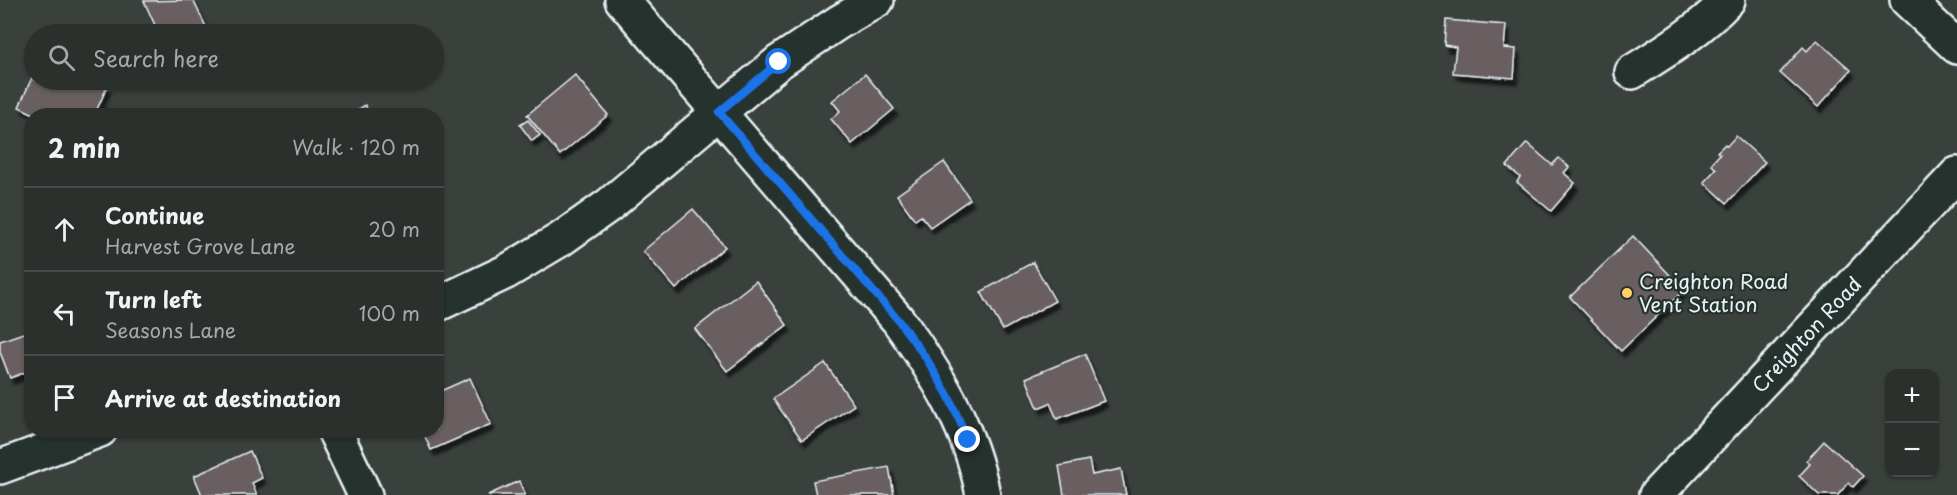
<!DOCTYPE html>
<meta charset="utf-8">
<style>
:root{--surface:#2c302d;--page:#343835;--text:#f1f3f6;--muted:#a6a9aa;--line:#484b49}
body{margin:0;font-family:"Playpen Sans",sans-serif;background:var(--page);color:var(--text)}
.controls{position:absolute;right:18px;bottom:18px;display:grid;overflow:hidden;border-radius:12px;box-shadow:0 2px 4px #0004}
.controls button{width:54px;height:54px;display:grid;place-items:center;padding:0;border:0;border-bottom:2px solid var(--line);background:var(--surface);color:var(--text);font:30px sans-serif}
.stop{position:absolute;width:18px;height:18px;margin:-14px;border:4px solid #1a73e8;border-radius:50%;background:#fff}
.stop.end{background:#1a73e8;border-color:#fff;box-shadow:0 2px 6px #0008}
.list{margin:0;padding:0;list-style:none}
h2{display:flex;justify-content:space-between;align-items:center;height:78px;margin:0;padding:0 24px;font-size:26px}
h2 small{font-size:20px;font-weight:400;color:var(--muted)}
.list li{display:grid;grid-template-columns:39px 1fr auto;gap:18px;align-items:center;box-sizing:border-box;height:84px;padding:0 24px;border-top:2px solid var(--line)}
.list b{display:block;font-size:22px;white-space:nowrap}
.list p{margin:0;font-size:20px;white-space:nowrap;color:var(--muted)}
.list em{font-size:20px;font-style:normal;color:var(--muted)}
.icon{flex:none;width:33px;height:33px;fill:none;stroke:currentColor;stroke-width:2;stroke-linecap:round;stroke-linejoin:round}
.map{position:relative;flex:none;width:1957px;height:495px;overflow:hidden}
.search{position:absolute;background:var(--surface);box-shadow:0 2px 4px #0004;left:24px;top:24px;width:420px;height:66px;display:flex;align-items:center;gap:15px;box-sizing:border-box;padding:0 21px;border-radius:33px;color:var(--muted);font-size:22px}
.panel{position:absolute;background:var(--surface);box-shadow:0 2px 4px #0004;left:24px;top:108px;width:420px;height:330px;border-radius:24px}
.map>svg:first-child{display:block}
.building{fill:#695e60;stroke:#e8f1f8;stroke-width:1.5;filter:url(#shadow)}
.lines{fill:none;stroke-linecap:round;stroke-linejoin:round}
.minor-casing{stroke:#e8f1f8;stroke-width:38}
.major-casing{stroke:#e8f1f8;stroke-width:38}
.minor{stroke:#26332d;stroke-width:33}
.major{stroke:#26332d;stroke-width:33}
.route{stroke:#1a73e8;stroke-width:8}
.poi-dot{fill:#ffd166;stroke:#26332d;stroke-width:2}
.labels{text-anchor:middle;stroke-width:4.5;stroke-linejoin:round;paint-order:stroke}
.poi-label{font-size:20px;fill:#e8f1f8;stroke:#26332d;text-anchor:start}
.street-label{font-size:20px;fill:#e8f1f8;stroke:#26332d}
</style>
<div class="map">
<svg width="1957" height="495" viewBox="0 0 1957 495">
<defs>
<filter id="shadow"><feDropShadow dx="3.5" dy="6" stdDeviation="1.5" flood-color="#0009"/></filter>
</defs>
<rect width="100%" height="100%" fill="#3a403c"/>
<filter id="ink" filterUnits="userSpaceOnUse"><feTurbulence type="fractalNoise" baseFrequency=".0167" numOctaves="2"/><feDisplacementMap in="SourceGraphic" scale="12" xChannelSelector="R" yChannelSelector="G"/><feConvolveMatrix kernelMatrix="1 2 1 2 8 2 1 2 1" color-interpolation-filters="sRGB"/></filter>
<g filter="url(#ink)">
<!-- building -->
<g class="building">
<path d="M193 0 208 31 199 34H159L144 1Z"/>
<path d="M1446 20 1506 25 1504 48 1516 49 1514 78 1453 73 1456 47 1444 45Z"/>
<path d="M1817 40 1851 70 1818 107 1780 73 1803 47 1807 51Z"/>
<path d="M34 73V80H91L107 87 94 116H38L19 107Z"/>
<path d="M865 74 894 109 852 144 831 119 840 111 832 101Z"/>
<path d="M575 75 608 115 560 155 527 115Z"/>
<path d="M365 105 371 116H348Z"/>
<path d="M528 120 540 135 532 141 520 125Z"/>
<path d="M1736 136 1765 162 1727 203 1704 182 1716 169 1711 164 1720 154 1717 152 1725 144 1727 146Z"/>
<path d="M1527 143 1552 165 1559 158 1569 167 1564 173 1575 183 1551 211 1517 182 1520 177 1507 166Z"/>
<path d="M944 162 970 199 930 227 921 216 915 220 897 195Z"/>
<path d="M693 209 725 247 676 289 643 251Z"/>
<path d="M1633 236 1684 290 1621 351 1570 297Z"/>
<path d="M1033 262 1055 301 1003 330 981 292Z"/>
<path d="M756 281 787 325 727 371 695 329Z"/>
<path d="M32 330V370L10 378 0 352V341Z"/>
<path d="M1085 354 1104 401 1057 419 1050 403 1038 408 1026 378Z"/>
<path d="M825 363 854 405 802 440 773 399Z"/>
<path d="M470 378 491 424 431 450 422 430H436V393Z"/>
<path d="M1824 441 1863 476 1853 487 1848 483 1838 495H1819L1799 476 1810 464 1806 461Z"/>
<path d="M250 451 262 478 252 483 257 495H202L194 476Z"/>
<path d="M1089 460 1092 475 1121 469 1126 495H1064L1059 466Z"/>
<path d="M889 467 894 495H816L813 481Z"/>
<path d="M519 481 525 495H488Z"/>
</g>
<g class="lines">
<!-- minor casing -->
<g class="minor-casing">
<g id="minor">
<path d="M622 0 898 320C937 374 971 429 983 495"/>
<path d="M1907 0 1957 47"/>
<path d="M1632 72C1667 50 1700 30 1728 0"/>
<path d="M436 305 506 272 561 239 609 205 779 62 839 22 877 0"/>
<path d="M334 430 365 495"/>
<path d="M0 467 100 430"/>
</g>
</g>
<!-- major casing -->
<g class="major-casing">
<path id="major" d="M1656 495 1957 174"/>
</g>
<!-- minor -->
<use href="#minor" class="minor"/>
<!-- major -->
<use href="#major" class="major"/>
</g>
</g>
<g class="lines" filter="url(#ink)">
<!-- route -->
<path class="route" d="M779 62 719 112 898 320 926 358 948 395 968 440"/>
</g>
<!-- markers -->
<circle class="poi-dot" cx="1627" cy="293" r="6"/>
<g class="labels">
<!-- poi labels -->
<g class="poi-label">
<text x="1639" y="289">Creighton Road<tspan x="1639" dy="23">Vent Station</tspan></text>
</g>
<!-- street labels -->
<g class="street-label">
<text transform="translate(1807 335) rotate(-47)" y="7">Creighton Road</text>
</g>
</g>
</svg>
<div class="controls">
<button>+</button>
<button>−</button>
</div>
<div class="stop" style="left:779px;top:62px"></div>
<div class="stop end" style="left:968px;top:440px"></div>
<div class="search"><svg class="icon" aria-label="search" viewBox="0 0 24 24"><circle cx="10" cy="10" r="6"/><path d="M15 15l6 6"/></svg>Search here</div>
<section class="panel">
<h2>2 min<small>Walk · 120 m</small></h2>
<ul class="list">
<li><svg class="icon" aria-label="ahead" viewBox="0 0 24 24"><path d="M12 20V5M6 11l6-6 6 6"/></svg><div><b>Continue</b><p>Harvest Grove Lane</p></div><em>20 m</em></li>
<li><svg class="icon" aria-label="left" viewBox="0 0 24 24"><path d="M17 20v-9H6M10 6l-5 5 5 5"/></svg><div><b>Turn left</b><p>Seasons Lane</p></div><em>100 m</em></li>
<li><svg class="icon" aria-label="arrive" viewBox="0 0 24 24"><path d="M6 21V4h12l-3 4 3 4H6"/></svg><div><b>Arrive at destination</b></div></li>
</ul>
</section>
</div>
